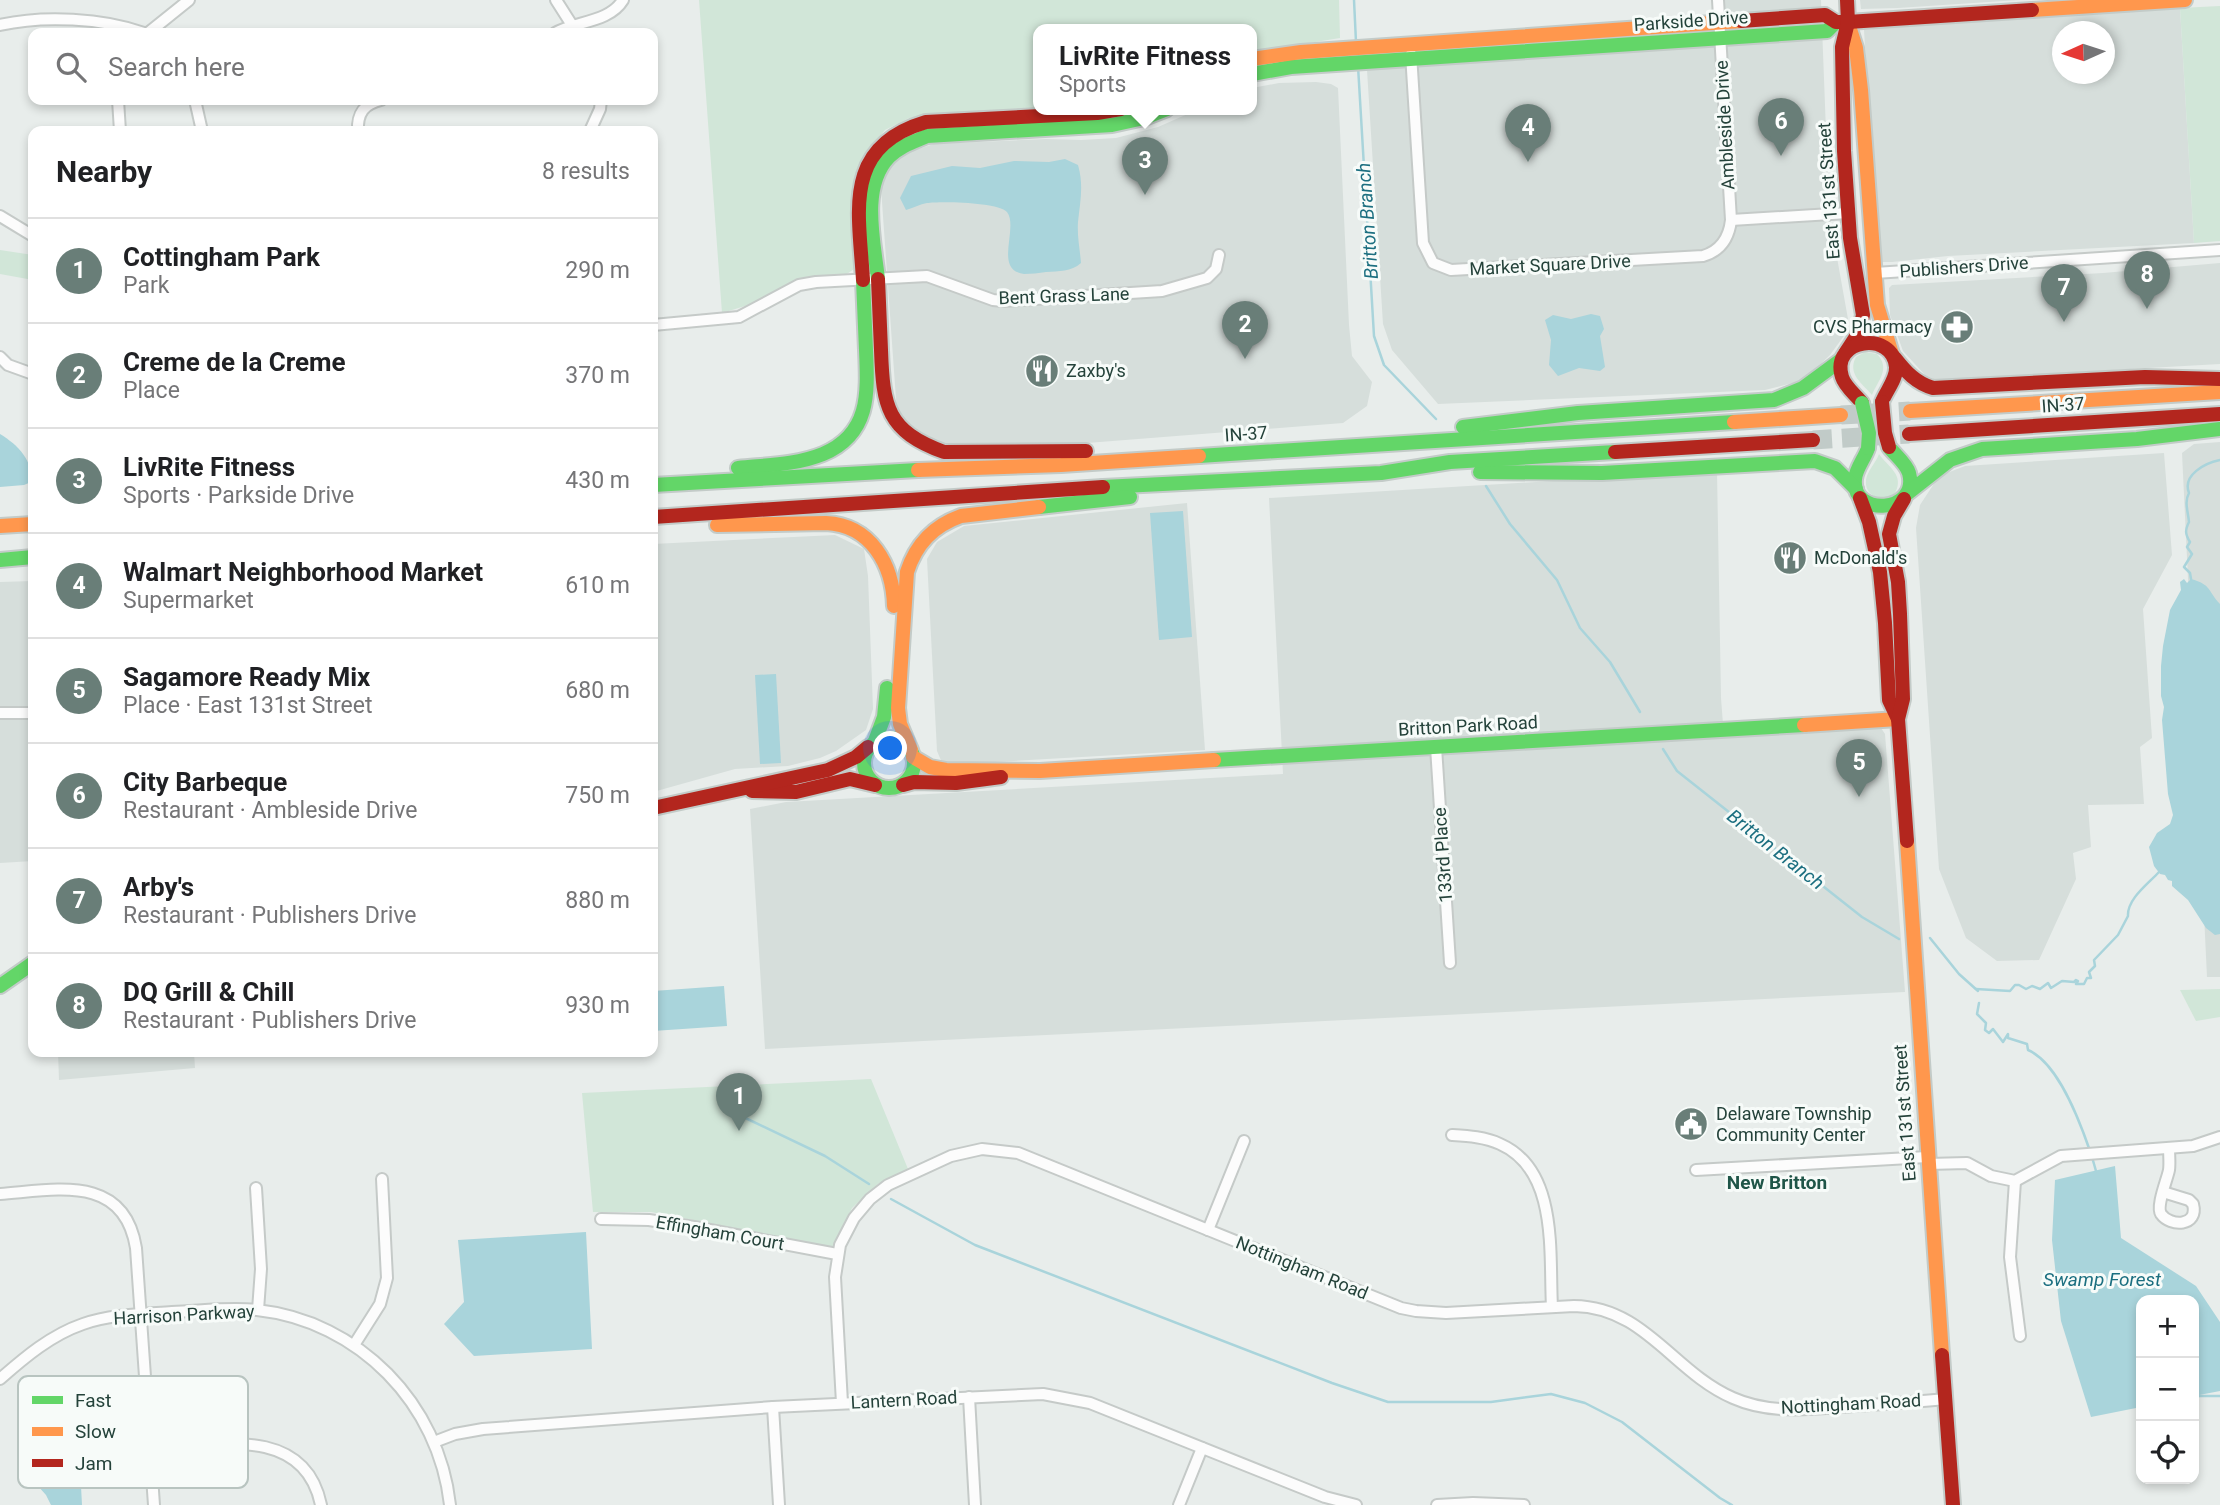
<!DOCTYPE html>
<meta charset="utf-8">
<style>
:root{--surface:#fff;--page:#f6f6f6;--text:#202124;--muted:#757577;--line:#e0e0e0;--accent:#697e78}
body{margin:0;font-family:Roboto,sans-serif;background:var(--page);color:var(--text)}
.controls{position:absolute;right:21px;bottom:21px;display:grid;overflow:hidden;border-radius:14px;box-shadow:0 4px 10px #0003}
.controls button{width:63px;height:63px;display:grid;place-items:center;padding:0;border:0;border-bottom:2px solid var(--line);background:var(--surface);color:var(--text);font:35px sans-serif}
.compass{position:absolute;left:2052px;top:21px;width:63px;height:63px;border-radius:50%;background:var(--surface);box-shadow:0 4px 10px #0003;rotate:267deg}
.you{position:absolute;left:891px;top:749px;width:24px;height:24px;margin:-18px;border:5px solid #fff;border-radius:50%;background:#1a73e8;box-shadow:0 0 0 10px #1a73e833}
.badge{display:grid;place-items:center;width:46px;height:46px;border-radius:50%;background:var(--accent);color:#fff;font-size:23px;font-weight:700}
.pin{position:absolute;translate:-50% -58px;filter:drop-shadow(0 2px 4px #0008)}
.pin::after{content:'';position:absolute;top:37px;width:24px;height:21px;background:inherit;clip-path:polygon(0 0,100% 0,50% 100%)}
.popup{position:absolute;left:1033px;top:24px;width:224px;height:91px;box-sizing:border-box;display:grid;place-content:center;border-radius:14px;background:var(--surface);filter:drop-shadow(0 2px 5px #0005);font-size:23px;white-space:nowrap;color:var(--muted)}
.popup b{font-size:26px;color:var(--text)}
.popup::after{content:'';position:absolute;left:50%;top:100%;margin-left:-14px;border:14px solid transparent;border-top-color:var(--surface)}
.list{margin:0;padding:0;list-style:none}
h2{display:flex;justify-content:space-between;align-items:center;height:91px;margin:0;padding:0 28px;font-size:30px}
h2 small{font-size:23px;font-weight:400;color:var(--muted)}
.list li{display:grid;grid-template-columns:46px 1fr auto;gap:21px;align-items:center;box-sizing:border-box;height:105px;padding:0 28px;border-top:2px solid var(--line)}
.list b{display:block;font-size:26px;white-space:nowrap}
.list p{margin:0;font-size:23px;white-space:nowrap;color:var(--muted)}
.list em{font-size:23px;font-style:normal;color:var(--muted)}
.icon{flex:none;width:38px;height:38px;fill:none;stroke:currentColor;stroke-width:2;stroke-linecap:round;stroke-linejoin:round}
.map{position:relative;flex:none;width:2220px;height:1505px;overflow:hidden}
.search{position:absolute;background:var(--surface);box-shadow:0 4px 10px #0003;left:28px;top:28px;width:630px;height:77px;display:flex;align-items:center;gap:18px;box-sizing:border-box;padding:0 24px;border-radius:14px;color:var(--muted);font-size:26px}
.panel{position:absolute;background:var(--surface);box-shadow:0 4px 10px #0003;left:28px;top:126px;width:630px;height:931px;border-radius:14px}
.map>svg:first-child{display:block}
.built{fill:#d6dedb;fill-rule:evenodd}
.green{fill:#d1e6d8}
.water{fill:#a9d4db}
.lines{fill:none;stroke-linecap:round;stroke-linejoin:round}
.stream{stroke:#a9d4db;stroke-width:2.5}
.highway-tunnel{stroke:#c1cbc8;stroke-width:19;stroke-dasharray:19 10;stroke-linecap:butt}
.street-casing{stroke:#c5cac8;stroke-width:14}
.fast-casing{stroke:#c3cbc8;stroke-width:18}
.slow-casing{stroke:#c3cbc8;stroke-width:18}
.jam-casing{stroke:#c3cbc8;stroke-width:18}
.street{stroke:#fcfcfc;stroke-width:10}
.fast{stroke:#63d668;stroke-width:14}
.slow{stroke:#ff974d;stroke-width:14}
.jam{stroke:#b3261e;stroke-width:14}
.fast-bridge-casing{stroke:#c3cbc8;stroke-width:18;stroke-linecap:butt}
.jam-bridge-casing{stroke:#c3cbc8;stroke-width:18;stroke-linecap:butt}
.fast-bridge{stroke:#63d668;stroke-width:14}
.jam-bridge{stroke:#b3261e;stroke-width:14}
.labels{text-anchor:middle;stroke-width:6;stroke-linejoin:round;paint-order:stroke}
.street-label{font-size:18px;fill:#24423a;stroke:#f7fbf9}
.poi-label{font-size:18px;fill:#24423a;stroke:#f7fbf9;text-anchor:start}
.water-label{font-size:19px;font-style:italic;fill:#1c6f80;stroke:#f7fbf9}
.neighbourhood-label{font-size:19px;font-weight:bold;fill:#1f5548;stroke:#f7fbf9}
.key{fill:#f7fbf9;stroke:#b8c4c0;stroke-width:2}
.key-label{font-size:19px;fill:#24423a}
</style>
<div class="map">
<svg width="2220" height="1505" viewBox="0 0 2220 1505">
<rect width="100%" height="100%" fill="#e8edeb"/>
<!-- built -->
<g class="built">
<path d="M1724 0H1821L1828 184 1831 224 1848 319 1846 333 1830 355 1804 380 1765 390 1438 404 1392 350 1383 324 1366 54 1726 32Z"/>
<path d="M1860 0H2019L1898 8 1861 9Z"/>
<path d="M2180 8 2194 243 1948 256 1892 262H1878L1864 30 1945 22ZM2062 32H2104V74H2062Z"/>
<path d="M1316 82 1331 84 1338 88 1349 325 1352 356 1372 382 1367 406 1343 423 1087 443 937 446 897 413 881 188 884 174 895 161 912 151 934 144 1046 139 1081 140 1116 138 1158 127 1199 109H1252V88L1279 83Z"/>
<path d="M2220 263V364L1936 380 1925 375 1903 351 1890 315 1889 288 1892 285 2103 273Z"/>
<path d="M2220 442V977H2207L2182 453 2194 444Z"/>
<path d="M2164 453 2172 555 2143 609 2152 738 2140 747 2144 804 2088 805 2091 847 2073 853 2076 879 2039 960 1997 961 1966 938 1939 869 1916 528 1920 505 1939 476 1965 466Z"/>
<path d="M1717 471 1721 698 1723 724 1871 713 1885 734 1905 992 765 1049 750 809 786 802 1283 774 1269 498Z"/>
<path d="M1187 503 1205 750 943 765 937 751 927 559 937 542 964 526Z"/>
<path d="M835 535 864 549 868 576 873 709 866 730 836 751 820 758 788 766 735 769 653 792V544Z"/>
<path d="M33 581V861L0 863V582Z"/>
<path d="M58 1052H194L195 1068 59 1080Z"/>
</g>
<!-- green -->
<g class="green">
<path d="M699 0H1339L1340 38 1252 52V29H1038V109H1058L909 118 885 130 869 149 858 172 851 209 854 269 844 276 722 313Z"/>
<path d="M2220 6V241L2194 243 2180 8Z"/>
<path d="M0 250 33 255V280L0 274Z"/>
<path d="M1865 352 1877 354C1891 369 1878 380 1872 395 1862 383 1847 374 1856 357Z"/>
<path d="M1879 454C1888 467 1905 475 1895 493 1884 502 1864 498 1866 480 1867 471 1876 463 1879 454Z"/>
<path d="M2220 989V1017L2196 1021 2180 990Z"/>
<path d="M871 1079 908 1169 878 1184 852 1208 833 1247 651 1212H593L582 1093Z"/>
</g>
<!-- water -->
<g class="water">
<path d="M1065 159 1078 165C1084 186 1080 202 1078 222 1077 236 1080 250 1081 263 1071 272 1059 271 1046 272 1039 273 1031 274 1024 274 993 270 1019 228 1007 212 999 202 940 201 927 203 920 204 913 208 906 210L900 198 911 176 952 166 980 168 1014 161 1049 162Z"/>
<path d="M1591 314 1600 316 1604 329 1600 336 1605 367 1600 371 1579 368 1558 376 1549 365 1551 340 1545 320 1553 315 1571 319Z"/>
<path d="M0 434C18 445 33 460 31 482L24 485 0 487Z"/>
<path d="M1183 511 1192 637 1159 640 1150 513Z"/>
<path d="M2184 579 2187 583 2191 579C2212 585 2207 590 2220 604V934L2215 935 2206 928 2188 900 2172 886V881L2168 880 2165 875 2160 874 2154 866 2149 847 2157 833 2170 824 2173 815 2168 794 2162 720 2164 707 2161 696V666L2163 646 2170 610 2181 590 2180 582Z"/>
<path d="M776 674 781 763 760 764 755 675Z"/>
<path d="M724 986 727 1026 653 1031V991Z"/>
<path d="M2115 1166 2121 1238 2196 1286 2220 1322V1391L2194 1396V1300H2141V1407L2091 1417 2061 1321 2052 1240 2055 1180Z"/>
<path d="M586 1232 592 1349 474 1356 444 1324 464 1302 458 1240Z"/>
<path d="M68 1413 74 1414 78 1429 82 1505H51L46 1495 21 1467 23 1459Z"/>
</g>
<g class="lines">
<!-- stream -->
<g class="stream">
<path d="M1354 0 1356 42"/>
<path d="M1358 66 1374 336 1384 365 1436 419"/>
<path d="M1486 486 1510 524 1557 580 1580 628 1610 662 1640 712"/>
<path d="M2191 579 2190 573 2184 567 2192 554 2187 547 2190 542C2185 534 2185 530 2189 522 2188 511 2184 502 2189 493 2182 475 2205 463 2220 460"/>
<path d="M1663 749 1677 771 1862 917 1899 939"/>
<path d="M1930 938 1959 974 1978 991"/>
<path d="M1976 989 2010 991 2015 985H2019L2026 989 2032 986 2040 989 2048 983 2051 988 2062 981 2074 982 2076 980 2078 981 2076 984H2084L2087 978H2091L2089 972 2095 966 2094 960 2118 935 2128 916C2127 899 2148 884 2159 872"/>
<path d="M1979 1003 1977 1014 1986 1023 1985 1030 1989 1033 1993 1029 2003 1042 2008 1034V1038L2027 1044 2028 1050C2058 1063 2079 1119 2090 1151"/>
<path d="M736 1089 729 1102 735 1113 825 1156 869 1184"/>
<path d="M2092 1157 2096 1171"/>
<path d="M891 1199 975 1245 1332 1383 1388 1402H1491L1551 1394 1585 1403 1622 1422 1720 1498 1732 1505"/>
<path d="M2194 1400 2199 1396H2220"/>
</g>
<!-- highway-tunnel -->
<g class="highway-tunnel">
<path d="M1841 415 1910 411"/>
<path d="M1813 440 1909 434"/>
</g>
<!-- street casing -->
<g class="street-casing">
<g id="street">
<path d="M556 0 577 33"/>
<path d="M0 25C43 15 103 18 144 33"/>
<path d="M148 33 189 0"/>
<path d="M555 33C575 21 609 23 623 0"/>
<path d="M1411 54 1423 243 1433 263 1451 270 1703 256C1720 251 1729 238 1731 220L1718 0"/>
<path d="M118 100 120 131"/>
<path d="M195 100 202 131"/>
<path d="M358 131C357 113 364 104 381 100"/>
<path d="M590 131 600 109 601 100"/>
<path d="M0 216 33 236"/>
<path d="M1731 220 1848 213"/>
<path d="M1875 273 2220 250"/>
<path d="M653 325 739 317 799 285 816 282 927 276 993 300 1003 301 1162 291 1207 278 1216 269 1219 255"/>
<path d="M0 357 8 365 33 374"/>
<path d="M0 713H33"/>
<path d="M1436 747 1450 963"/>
<path d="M1452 1135C1468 1136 1485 1137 1500 1144 1559 1170 1549 1254 1552 1307"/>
<path d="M1928 1164 1967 1163 1991 1176 2015 1181 2061 1156 2193 1146 2220 1137"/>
<path d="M1696 1170 1927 1157"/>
<path d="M2015 1181 2010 1257 2020 1336"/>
<path d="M256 1188 261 1269 258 1310"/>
<path d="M2163 1192 2189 1200 2193 1204C2199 1227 2170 1227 2161 1214 2156 1206 2167 1180 2169 1170 2170 1163 2169 1155 2169 1148"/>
<path d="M0 1194C55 1190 124 1173 136 1248L154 1505"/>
<path d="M601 1219 649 1220 694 1227 837 1254"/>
<path d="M1208 1230 1244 1141"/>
<path d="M354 1345 380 1304 387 1278 382 1179"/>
<path d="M0 1379C25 1357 51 1335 83 1324 111 1314 143 1314 172 1312 201 1311 229 1307 257 1310 359 1321 439 1404 450 1505"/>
<path d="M969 1397 975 1505"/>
<path d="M842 1403 835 1277 840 1245 854 1218 870 1199 888 1185 951 1156 982 1149 1018 1153 1401 1308 1416 1311 1446 1313 1574 1306C1645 1307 1673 1372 1733 1398 1771 1415 1813 1409 1854 1406 1884 1404 1915 1402 1945 1399"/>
<path d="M773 1407 779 1505"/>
<path d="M434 1442 455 1434 483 1429 773 1407 1043 1394 1090 1403 1325 1497 1356 1505"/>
<path d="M150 1450C210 1446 304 1422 321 1505"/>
<path d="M1179 1505 1202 1448"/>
<path d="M1437 1505 1473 1503 1524 1505"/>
</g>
</g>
<!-- fast casing -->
<g class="fast-casing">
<g id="fast">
<path d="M1252 74 1291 67 1827 31 1836 22"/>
<path d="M878 279C874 242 860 187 889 157 900 146 913 142 927 136L1112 125 1144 118 1167 109"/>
<path d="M1463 427 1578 413 1774 400 1803 388 1841 360"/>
<path d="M1868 448C1865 458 1856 468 1855 479 1851 518 1920 513 1909 473 1906 463 1895 455 1889 447"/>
<path d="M1199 456 1734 422"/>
<path d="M738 468C766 465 796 465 823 454 870 434 868 394 866 350 865 327 864 303 863 280"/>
<path d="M1480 472 1602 473 1815 461 1835 468 1856 489"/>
<path d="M653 485 918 470"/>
<path d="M1103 487 1381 473 1450 462 1615 452"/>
<path d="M1908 493 1950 460 1982 449 2137 439 2220 429"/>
<path d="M1039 507 1130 497"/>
<path d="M0 560 33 557"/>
<circle cx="889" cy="763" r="25"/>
<path d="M875 741 884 717 887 688"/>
<path d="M1214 760 1804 725"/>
<path d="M0 986 33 963"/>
</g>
</g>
<!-- slow casing -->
<g class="slow-casing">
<g id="slow">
<path d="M2032 10 2185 0"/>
<path d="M1848 23 1856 48 1861 90 1877 305 1892 354"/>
<path d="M1252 59 1301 52 1741 21"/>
<path d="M1910 411 2220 392"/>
<path d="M1734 422 1841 415"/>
<path d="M918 470 1061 465 1199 456"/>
<path d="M717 525 826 523C871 525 893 565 894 606"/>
<path d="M0 526 33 524"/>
<path d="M1804 725 1898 719"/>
<path d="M911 750 900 724 898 708 907 572C916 544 933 526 961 516L1039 507"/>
<path d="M913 757 930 767 946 770 1040 771 1214 760"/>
<path d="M1907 841 1942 1355"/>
</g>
</g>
<!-- jam casing -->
<g class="jam-casing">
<g id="jam">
<path d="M1741 21 1825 15 1836 22H1848L2032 10"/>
<path d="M878 279C879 303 880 327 881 350 883 407 887 431 944 452L1086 451"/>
<path d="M863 280C859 211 842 147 926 122L1097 113 1121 109"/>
<path d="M1846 352 1859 332 1863 315 1850 238 1844 151 1842 47 1848 22 1847 0"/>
<path d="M1895 358C1906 372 1916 383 1933 388L2145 377 2220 379"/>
<path d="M1862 403C1856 395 1845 387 1842 377 1830 338 1893 330 1896 367 1897 379 1886 391 1882 402"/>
<path d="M1909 434 2220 414"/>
<path d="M1615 452 1813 440"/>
<path d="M1860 498 1869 522 1880 572 1885 623 1889 700 1898 719"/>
<path d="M1904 499 1894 516 1889 534 1898 582 1900 614 1903 699 1898 719 1907 841"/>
<path d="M653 517 1103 487"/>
<path d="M903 785 914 782 956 783 1001 777"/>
<path d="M752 791 796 792 850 779 875 785"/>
<path d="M653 808 828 770 856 757 868 747"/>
<path d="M1942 1355 1953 1505"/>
</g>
</g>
<!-- street -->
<use href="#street" class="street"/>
<!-- fast -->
<use href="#fast" class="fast"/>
<!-- slow -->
<use href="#slow" class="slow"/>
<!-- jam -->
<use href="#jam" class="jam"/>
<!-- fast-bridge casing -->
<g class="fast-bridge-casing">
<path id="fast-bridge" d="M1862 403 1869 433 1868 448"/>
</g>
<!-- jam-bridge casing -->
<g class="jam-bridge-casing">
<path id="jam-bridge" d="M1882 402 1885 433 1889 447"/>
</g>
<!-- fast-bridge -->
<use href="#fast-bridge" class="fast-bridge"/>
<!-- jam-bridge -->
<use href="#jam-bridge" class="jam-bridge"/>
</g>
<!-- icons -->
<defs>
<g id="pharmacy-disc" transform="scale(1.75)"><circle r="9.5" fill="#697e78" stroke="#f7fbf9"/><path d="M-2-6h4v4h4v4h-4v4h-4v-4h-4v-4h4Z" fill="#fff"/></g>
<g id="restaurant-disc" transform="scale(1.75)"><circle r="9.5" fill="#697e78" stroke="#f7fbf9"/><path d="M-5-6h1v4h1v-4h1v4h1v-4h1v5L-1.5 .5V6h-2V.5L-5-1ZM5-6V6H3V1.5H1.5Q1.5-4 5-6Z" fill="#fff"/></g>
<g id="civic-disc" transform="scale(1.75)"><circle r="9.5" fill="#697e78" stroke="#f7fbf9"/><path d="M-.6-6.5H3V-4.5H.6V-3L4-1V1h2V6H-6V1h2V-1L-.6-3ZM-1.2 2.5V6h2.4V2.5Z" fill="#fff"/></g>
</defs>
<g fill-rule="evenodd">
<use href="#pharmacy-disc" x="1957" y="327"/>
<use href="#restaurant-disc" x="1042" y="371"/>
<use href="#restaurant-disc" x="1790" y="558"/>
<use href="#civic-disc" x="1691" y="1124"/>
</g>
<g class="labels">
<!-- street labels -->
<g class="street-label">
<text transform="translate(1691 21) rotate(-4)" y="6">Parkside Drive</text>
<text transform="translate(1725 125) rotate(-93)" y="6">Ambleside Drive</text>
<text transform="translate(1829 191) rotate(-94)" y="6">East 131st Street</text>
<text transform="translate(1550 265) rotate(-3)" y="6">Market Square Drive</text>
<text transform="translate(1964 267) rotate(-4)" y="6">Publishers Drive</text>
<text transform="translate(1064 296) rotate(-2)" y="6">Bent Grass Lane</text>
<text transform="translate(2063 405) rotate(-4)" y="6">IN-37</text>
<text transform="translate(1246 434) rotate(-4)" y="6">IN-37</text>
<text transform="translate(1468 726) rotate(-3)" y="6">Britton Park Road</text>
<text transform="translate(1443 855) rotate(-94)" y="6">133rd Place</text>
<text transform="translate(1905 1113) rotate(-94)" y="6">East 131st Street</text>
<text transform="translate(720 1233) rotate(10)" y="6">Effingham Court</text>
<text transform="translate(1302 1268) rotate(22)" y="6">Nottingham Road</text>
<text transform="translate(184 1315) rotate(-3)" y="6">Harrison Parkway</text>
<text transform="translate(904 1400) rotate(-3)" y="6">Lantern Road</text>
<text transform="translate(1851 1404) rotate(-3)" y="6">Nottingham Road</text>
</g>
<!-- poi labels -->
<g class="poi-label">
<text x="1932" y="333" text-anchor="end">CVS Pharmacy</text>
<text x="1066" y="377">Zaxby's</text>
<text x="1814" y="564">McDonald's</text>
<text x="1716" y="1120">Delaware Township<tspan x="1716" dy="21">Community Center</tspan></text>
</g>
<!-- water labels -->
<g class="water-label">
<text transform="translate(1367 221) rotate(-94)" y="7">Britton Branch</text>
<text transform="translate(1776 849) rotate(38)" y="7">Britton Branch</text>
<text x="2102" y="1286">Swamp Forest</text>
</g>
<!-- neighbourhood labels -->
<g class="neighbourhood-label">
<text x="1777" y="1189">New Britton</text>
</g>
</g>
<!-- legend -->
<rect x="18" y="1376" width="230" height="112" rx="10" class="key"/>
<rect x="32" y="1396" width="31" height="8" fill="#63d668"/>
<rect x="32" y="1427" width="31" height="9" fill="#ff974d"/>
<rect x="32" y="1459" width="31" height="8" fill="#b3261e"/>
<g class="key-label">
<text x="75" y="1407">Fast</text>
<text x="75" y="1438">Slow</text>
<text x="75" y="1470">Jam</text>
</g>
</svg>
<div class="controls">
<button>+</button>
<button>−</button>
<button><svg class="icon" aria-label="locate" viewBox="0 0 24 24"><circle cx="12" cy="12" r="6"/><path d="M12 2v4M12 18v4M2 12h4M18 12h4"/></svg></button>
</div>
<svg class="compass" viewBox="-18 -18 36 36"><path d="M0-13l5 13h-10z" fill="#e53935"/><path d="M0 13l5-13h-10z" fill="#757577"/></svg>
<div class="you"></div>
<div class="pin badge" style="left:739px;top:1131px">1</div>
<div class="pin badge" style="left:1245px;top:359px">2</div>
<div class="pin badge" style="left:1145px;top:195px">3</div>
<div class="popup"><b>LivRite Fitness</b>Sports</div>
<div class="pin badge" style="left:1528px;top:162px">4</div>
<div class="pin badge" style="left:1859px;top:797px">5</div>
<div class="pin badge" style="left:1781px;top:156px">6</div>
<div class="pin badge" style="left:2064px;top:322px">7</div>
<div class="pin badge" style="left:2147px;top:309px">8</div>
<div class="search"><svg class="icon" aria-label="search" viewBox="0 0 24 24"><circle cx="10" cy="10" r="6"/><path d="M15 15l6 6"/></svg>Search here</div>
<section class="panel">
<h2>Nearby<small>8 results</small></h2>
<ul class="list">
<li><span class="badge">1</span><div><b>Cottingham Park</b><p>Park</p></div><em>290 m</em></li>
<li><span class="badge">2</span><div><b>Creme de la Creme</b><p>Place</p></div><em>370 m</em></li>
<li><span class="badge">3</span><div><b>LivRite Fitness</b><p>Sports · Parkside Drive</p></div><em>430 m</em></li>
<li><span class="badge">4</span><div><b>Walmart Neighborhood Market</b><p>Supermarket</p></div><em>610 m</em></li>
<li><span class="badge">5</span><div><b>Sagamore Ready Mix</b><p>Place · East 131st Street</p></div><em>680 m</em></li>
<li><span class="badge">6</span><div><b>City Barbeque</b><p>Restaurant · Ambleside Drive</p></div><em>750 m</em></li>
<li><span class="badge">7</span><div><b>Arby's</b><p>Restaurant · Publishers Drive</p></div><em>880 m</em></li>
<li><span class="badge">8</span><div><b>DQ Grill &amp; Chill</b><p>Restaurant · Publishers Drive</p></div><em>930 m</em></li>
</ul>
</section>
</div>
